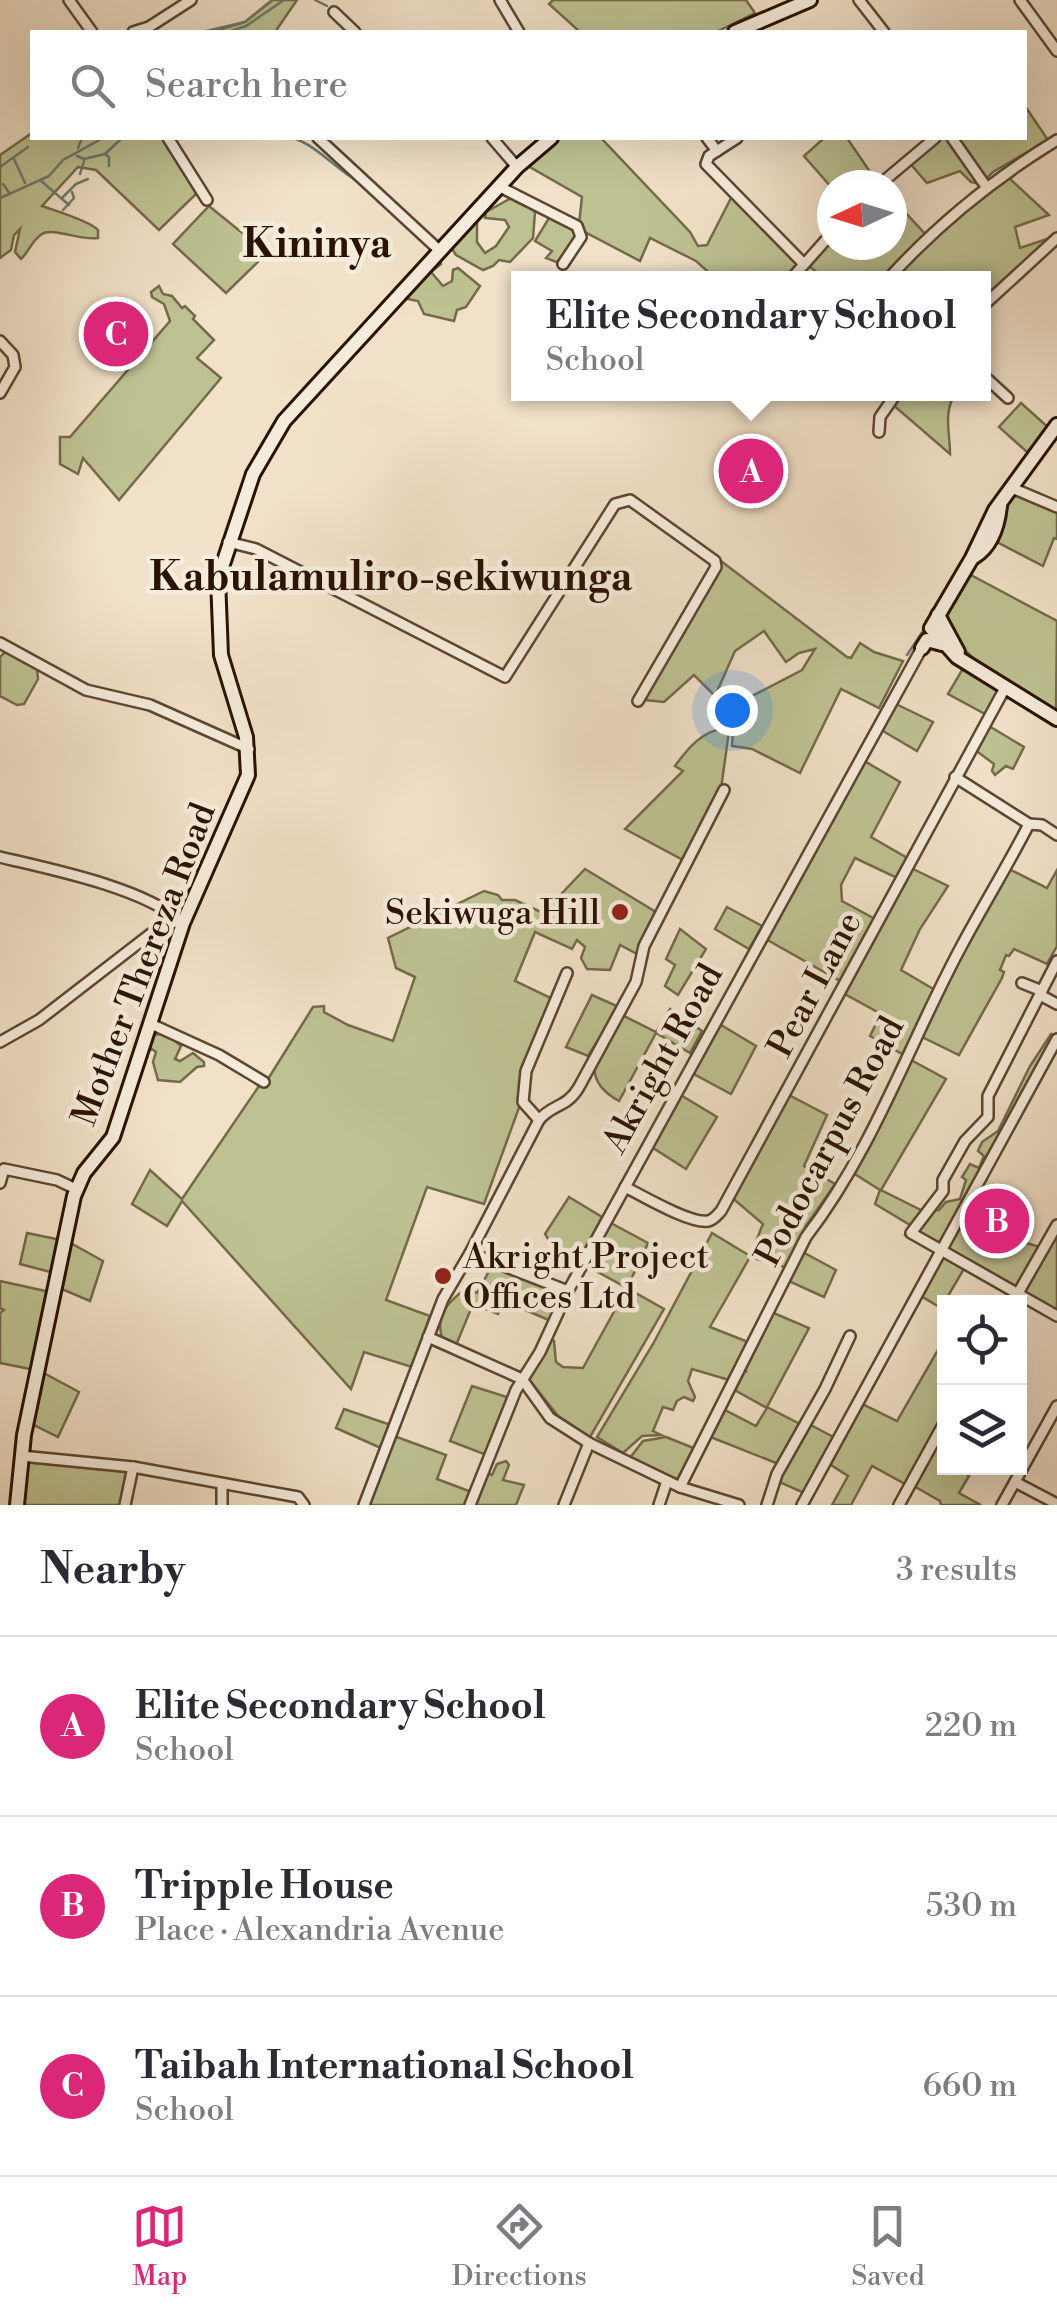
<!DOCTYPE html>
<meta charset="utf-8">
<style>
:root{--surface:#fff;--page:#f2f2f3;--text:#2b2b33;--muted:#7c7c81;--line:#e1e1e2;--accent:#db2777}
body{margin:0;font-family:"Libre Bodoni",serif;background:var(--page);color:var(--text)}
.controls{position:absolute;right:30px;bottom:30px;display:grid;overflow:hidden;border-radius:0px;box-shadow:0 10px 40px #0002}
.controls button{width:90px;height:90px;display:grid;place-items:center;padding:0;border:0;border-bottom:2px solid var(--line);background:var(--surface);color:var(--text);font:50px sans-serif}
.compass{position:absolute;left:817px;top:170px;width:90px;height:90px;border-radius:50%;background:var(--surface);box-shadow:0 10px 40px #0002;rotate:266deg}
.you{position:absolute;left:732px;top:710px;width:35px;height:35px;margin:-25px;border:8px solid #fff;border-radius:50%;background:#1a73e8;box-shadow:0 0 0 15px #1a73e833}
.badge{display:grid;place-items:center;width:65px;height:65px;border-radius:50%;background:var(--accent);color:#fff;font-size:32px;font-weight:700}
.pin{position:absolute;translate:-50% -50%;border:5px solid #fff;box-shadow:0 2px 10px #0006}
.popup{position:absolute;left:511px;top:271px;width:480px;height:130px;box-sizing:border-box;display:grid;place-content:center;border-radius:0px;background:var(--surface);filter:drop-shadow(0 2px 8px #0005);font-size:32px;white-space:nowrap;color:var(--muted)}
.popup b{font-size:38px;color:var(--text)}
.popup::after{content:'';position:absolute;left:50%;top:100%;margin-left:-20px;border:20px solid transparent;border-top-color:var(--surface)}
.list{margin:0;padding:0;list-style:none}
h2{display:flex;justify-content:space-between;align-items:center;height:130px;margin:0;padding:0 40px;font-size:42px}
h2 small{font-size:32px;font-weight:400;color:var(--muted)}
.list li{display:grid;grid-template-columns:65px 1fr auto;gap:30px;align-items:center;box-sizing:border-box;height:180px;padding:0 40px;border-top:2px solid var(--line)}
.list b{display:block;font-size:38px;white-space:nowrap}
.list p{margin:0;font-size:32px;white-space:nowrap;color:var(--muted)}
.list em{font-size:32px;font-style:normal;color:var(--muted)}
.icon{flex:none;width:55px;height:55px;fill:none;stroke:currentColor;stroke-width:2;stroke-linecap:round;stroke-linejoin:round}
.map{position:relative;flex:none;width:1057px;height:1505px;overflow:hidden}
.search{position:absolute;background:var(--surface);box-shadow:0 10px 40px #0002;left:30px;right:30px;top:30px;height:110px;display:flex;align-items:center;gap:25px;box-sizing:border-box;padding:0 35px;border-radius:0px;color:var(--muted);font-size:38px}
.sheet{height:670px;background:var(--surface)}
nav{display:flex;justify-content:space-around;align-items:center;box-sizing:border-box;height:140px;border-top:2px solid var(--line);background:var(--surface);font-size:28px;color:var(--muted)}
nav a{display:grid;justify-items:center;gap:5px}
nav .on{color:var(--accent)}
.map>svg:first-child{display:block}
.green{fill:#bec293;stroke:#746a4a;stroke-width:2.5}
.lines{fill:none;stroke-linecap:round;stroke-linejoin:round}
.stream{stroke:#6e796f;stroke-width:2.5}
.street-casing{stroke:#5c4632;stroke-width:14}
.secondary-casing{stroke:#2a1300;stroke-width:18}
.street{stroke:#f6ecdb;stroke-width:9}
.secondary{stroke:#f6ecdb;stroke-width:12}
.poi-dot{fill:#8f2418;stroke:#f6ecdb;stroke-width:4}
.labels{text-anchor:middle;stroke-width:9;stroke-linejoin:round;paint-order:stroke}
.poi-label{font-size:35px;fill:#2a1300;stroke:#f6ecdb;text-anchor:end}
.street-label{font-size:35px;fill:#2a1300;stroke:#f6ecdb}
.quarter-label{font-size:40px;font-weight:bold;fill:#2a1300;stroke:#f6ecdb}
</style>
<div class="map">
<svg width="1057" height="1505" viewBox="0 0 1057 1505">
<rect width="100%" height="100%" fill="#f1e1c8"/>
<filter id="stains"><feTurbulence type="fractalNoise" baseFrequency=".002" numOctaves="4"/><feColorMatrix values="0 0 0 0 .2 0 0 0 0 .09 0 0 0 0 .02 0 0 0 .5 -.17"/></filter>
<radialGradient id="worn" r=".72"><stop offset=".6" stop-color="#630" stop-opacity="0"/><stop offset="1" stop-color="#630" stop-opacity=".3"/></radialGradient>
<!-- green -->
<g class="green">
<path d="M272 0H297L275 32H212L245 22Z"/>
<path d="M553 0H746L755 13 716 32H580L549 4Z"/>
<path d="M1025 106 1048 140 993 172 981 184 971 182 960 171 927 183 908 161 934 138H1024Z"/>
<path d="M32 133V138H164L197 193 159 230 96 170 78 167 42 206C56 211 90 221 98 230V238C82 241 52 227 42 234 32 240 28 253 21 259L15 252 20 229 14 235 11 250 0 258V155Z"/>
<path d="M545 138H601L690 232 698 246 707 245 732 196 799 261 790 278H715L696 261 650 238 640 261 583 231 579 224 582 197 521 162Z"/>
<path d="M824 138H847L879 185H832V188L804 156Z"/>
<path d="M1016 166 1019 170 1010 179 1049 215 1015 227 1020 248 1056 236 984 300V278H914L901 269 994 177Z"/>
<path d="M513 197 522 198 535 212 533 238 510 262 499 260 493 266 483 270 456 255 451 247 473 220 477 222V242L485 253 496 246 509 227 505 220 485 218 486 212Z"/>
<path d="M892 198 927 236 885 278H824L805 263 832 237V245H892Z"/>
<path d="M209 206 267 253 226 293 173 244Z"/>
<path d="M552 213 570 224 580 237 564 265 546 258 552 251 535 241Z"/>
<path d="M439 257 441 264 431 272 443 286 452 281 453 270 458 268 480 286 466 307 457 310 454 321 424 314 418 301 403 298Z"/>
<path d="M159 286 163 294 172 296 182 308 185 306 195 316 193 319 214 340 197 358 221 378 119 500 83 458 78 474 60 464V437H70L170 321 164 304 152 297 151 292Z"/>
<path d="M107 312 135 336 111 364 83 339Z"/>
<path d="M897 394H955C943 414 950 431 950 454L892 404Z"/>
<path d="M1021 403 1049 428 1027 452 999 427Z"/>
<path d="M1018 494 1057 511V539L1054 538 1043 566 991 539 1013 495Z"/>
<path d="M721 561 847 657 851 658 860 643 874 652 903 661 879 708 841 689 800 773 752 749 732 746 733 730 742 707 752 696 802 670 815 649 799 653 786 662 764 631 735 651 715 696 694 675 664 702 644 700Z"/>
<path d="M969 574 1057 621 1056 712C1014 686 955 663 945 610Z"/>
<path d="M6 651 37 668 38 679 24 704 17 705 0 696V657Z"/>
<path d="M965 665 1000 690 987 715 948 694Z"/>
<path d="M892 702 933 722 917 751 878 728Z"/>
<path d="M989 726 1024 747 1013 769 1006 766 995 775 992 771 994 764 975 750Z"/>
<path d="M725 728 729 731 721 789 685 861 625 829 683 771 675 766C688 748 702 731 725 728Z"/>
<path d="M861 759 900 782 871 837 909 859 897 878 855 858 841 885 842 901 875 919 842 982 764 938Z"/>
<path d="M911 868 948 886 920 929 901 970 935 990 904 1055 870 1036 881 1014 843 993Z"/>
<path d="M1007 868 1047 888 1057 870V946L1047 964 1014 949 1009 956 1006 955 1000 970 1004 972 1002 978 959 1055 920 1036 958 951Z"/>
<path d="M585 869 656 912 639 955 620 945 610 970 587 969 581 958 585 947 577 940 572 949 535 932 515 981 553 999 519 1083 521 1102 484 1204 427 1187 386 1300 430 1316 412 1367 364 1352 351 1389 182 1201 167 1226 132 1204 150 1170 182 1199 259 1086 263 1087 313 1007 324 1006V1012L348 1025 393 1041 415 977 396 968 388 938 484 891 498 895 502 900H515L543 913Z"/>
<path d="M727 907 762 926 749 949 715 929Z"/>
<path d="M680 929 706 949 678 995 665 986 675 965 666 959Z"/>
<path d="M592 995 619 1007 588 1056 566 1047Z"/>
<path d="M670 1009 702 1031 690 1053 656 1033 619 1101C574 1076 601 1046 620 1014L656 1032Z"/>
<path d="M716 1022 756 1046 731 1094 690 1072Z"/>
<path d="M166 1033 181 1046 175 1059 180 1061 193 1053 204 1062V1066L197 1067 180 1082 158 1080 153 1062 156 1052 152 1049 142 1056 152 1035Z"/>
<path d="M1051 1034 1056 1036 938 1251 905 1235 910 1225 875 1204 880 1190 850 1171 909 1059 946 1079 881 1190 923 1211 939 1210 946 1202 960 1199 966 1180 962 1177 970 1164 979 1168 984 1156 978 1151 982 1142 998 1131 1030 1066Z"/>
<path d="M679 1094 717 1117 686 1169 650 1146Z"/>
<path d="M789 1095 827 1115 804 1166 835 1184 806 1226 785 1267 750 1257 710 1327 748 1342 729 1380 692 1369 688 1381 695 1397 693 1401 684 1397 677 1401 673 1410 663 1407 653 1431 661 1435 642 1436 623 1453 597 1437 653 1344 712 1233 750 1256 763 1224 730 1196Z"/>
<path d="M981 1184 1018 1207 1006 1229 1023 1242 1040 1247 1019 1290 946 1249 958 1227 994 1248 1005 1229 969 1207Z"/>
<path d="M569 1197 602 1217 582 1256 552 1245 545 1234Z"/>
<path d="M609 1222 648 1243 627 1288 664 1309 590 1437 558 1416 528 1378 550 1338 554 1341 556 1362 563 1367 583 1368 627 1288 585 1265Z"/>
<path d="M27 1233 61 1240 54 1273 20 1264Z"/>
<path d="M1057 1233V1318L1017 1295Z"/>
<path d="M67 1241 103 1261 90 1301 57 1287Z"/>
<path d="M799 1250 836 1270 824 1297 784 1279Z"/>
<path d="M946 1258 965 1267 941 1308 921 1296 942 1259Z"/>
<path d="M495 1265 563 1293 551 1321 504 1301 498 1314 473 1304 456 1345 442 1338C435 1313 448 1303 466 1288L477 1293 488 1273 482 1268Z"/>
<path d="M0 1281 50 1292 35 1370 0 1363V1313L4 1310 0 1308Z"/>
<path d="M769 1311 809 1328 767 1407 802 1425 781 1465 708 1436 721 1408 756 1426 767 1408 731 1388 742 1369 746 1371 745 1362Z"/>
<path d="M942 1343 944 1415 907 1485 872 1466 851 1505H832L848 1476 828 1463 860 1403 897 1421Z"/>
<path d="M40 1371 79 1392 58 1437 32 1424Z"/>
<path d="M472 1386 510 1398 489 1456 450 1441Z"/>
<path d="M344 1409 391 1425 383 1449 336 1428Z"/>
<path d="M807 1423 835 1438 804 1493 777 1481Z"/>
<path d="M944 1428V1468H963L962 1471 969 1476 959 1493 981 1505H941L940 1501 912 1485Z"/>
<path d="M394 1436 446 1455 437 1479 474 1493 468 1505H367Z"/>
<path d="M666 1437 696 1449 678 1485 629 1459 643 1441Z"/>
<path d="M506 1461 509 1465 503 1480 524 1485 516 1505H472L487 1473 492 1475 497 1464Z"/>
<path d="M25 1462 130 1472 123 1505H21Z"/>
</g>
<g class="lines">
<!-- stream -->
<g class="stream">
<path d="M315 0 327 6"/>
<path d="M202 32 245 22 273 0"/>
<path d="M228 32 246 26 284 0"/>
<path d="M293 138C318 146 335 169 359 182"/>
<path d="M78 148 82 138"/>
<path d="M106 153 122 138"/>
<path d="M77 156 84 159 105 154 109 157V166"/>
<path d="M14 159 25 183"/>
<path d="M0 167 28 147"/>
<path d="M80 174 84 161"/>
<path d="M40 180 69 205"/>
<path d="M3 184 10 194"/>
<path d="M0 198 49 176 63 160 103 138"/>
<path d="M62 198 76 184 88 179"/>
<path d="M63 210 74 198 72 192"/>
<path d="M1028 452 1037 442"/>
<path d="M1012 476 1023 459"/>
<path d="M907 655 925 628"/>
<path d="M990 725 1005 699 1011 697"/>
<path d="M482 1264 495 1267"/>
<path d="M27 1461 50 1464"/>
</g>
<!-- street casing -->
<g class="street-casing">
<g id="street">
<path d="M69 0 92 32"/>
<path d="M500 0 519 32"/>
<path d="M859 0 884 32"/>
<path d="M1020 0 1057 51"/>
<path d="M334 12 355 32"/>
<path d="M133 32 149 27 191 0"/>
<path d="M168 138 207 200"/>
<path d="M318 138 440 251"/>
<path d="M492 138 517 167"/>
<path d="M707 138 717 151"/>
<path d="M737 138 709 156 706 164 803 263"/>
<path d="M952 138 987 188"/>
<path d="M879 185 935 138"/>
<path d="M500 187 577 226 581 237 563 264"/>
<path d="M792 278 832 233"/>
<path d="M889 278C937 225 995 178 1057 140"/>
<path d="M984 305 1057 238"/>
<path d="M0 341 13 355 15 367 0 393"/>
<path d="M984 376 1008 398"/>
<path d="M879 432 880 417 896 394"/>
<path d="M1012 488 1057 507"/>
<path d="M228 542 256 549 505 677 615 504 630 500 715 561 716 567 638 701"/>
<path d="M0 643 86 690 150 705 249 749"/>
<path d="M955 777 1029 824 1042 825 1057 835"/>
<path d="M0 857C49 869 141 887 179 920"/>
<path d="M1057 961 988 1096V1117L965 1141 943 1180V1191L911 1233 1057 1316"/>
<path d="M1022 983 1042 991"/>
<path d="M1040 995 1057 1004"/>
<path d="M151 1024 219 1055 264 1082"/>
<path d="M0 1042 39 1020 153 932 179 920 183 923"/>
<path d="M539 1120 523 1102 526 1071 567 973"/>
<path d="M0 1183 4 1169 57 1180 76 1189"/>
<path d="M625 1187C643 1196 690 1224 708 1221 714 1220 717 1215 721 1211L1005 688"/>
<path d="M568 1291 470 1253 539 1120C552 1104 567 1108 579 1087L636 982 644 946 724 790"/>
<path d="M1013 1302 1057 1225"/>
<path d="M428 1337 522 1379 550 1418 589 1443 680 1487 739 1505"/>
<path d="M21 1456 133 1467 298 1497 304 1505"/>
<path d="M1015 1482 1057 1504"/>
<path d="M222 1484V1505"/>
<path d="M680 1487 806 1237C874 1149 910 1041 962 945 984 904 1008 865 1029 824"/>
<path d="M125 1505 133 1467"/>
<path d="M364 1505 443 1299 470 1253"/>
<path d="M470 1505 516 1390 540 1352 568 1291 924 644"/>
<path d="M564 1505 589 1443"/>
<path d="M659 1505 667 1481"/>
<path d="M767 1505 777 1474 825 1389 850 1336"/>
<path d="M802 1505 1057 1039"/>
<path d="M899 1505 944 1423"/>
<path d="M1002 1505 1057 1406"/>
</g>
</g>
<!-- secondary casing -->
<g class="secondary-casing">
<g id="secondary">
<path d="M735 32 810 0"/>
<path d="M1057 425 995 510 972 558 931 628 957 657 1057 719"/>
<path d="M974 557C992 546 998 525 1000 506"/>
<path d="M938 615 958 652"/>
<path d="M922 648 927 640 942 644"/>
<path d="M17 1505 24 1435 74 1196 84 1173 113 1137 183 923 248 775 246 737 221 655 218 579 253 474 284 421 517 167 551 138"/>
</g>
</g>
<!-- street -->
<use href="#street" class="street"/>
<!-- secondary -->
<use href="#secondary" class="secondary"/>
</g>
<!-- markers -->
<g class="poi-dot">
<circle cx="620" cy="912" r="10"/>
<circle cx="443" cy="1276" r="10"/>
</g>
<g class="labels">
<!-- poi labels -->
<g class="poi-label">
<text x="600" y="924">Sekiwuga Hill</text>
<text x="463" y="1268" text-anchor="start">Akright Project<tspan x="463" dy="40">Offices Ltd</tspan></text>
</g>
<!-- street labels -->
<g class="street-label">
<text transform="translate(143 964) rotate(-69)" y="12">Mother Thereza Road</text>
<text transform="translate(814 984) rotate(-62)" y="12">Pear Lane</text>
<text transform="translate(662 1058) rotate(-61)" y="12">Akright Road</text>
<text transform="translate(829 1141) rotate(-62)" y="12">Podocarpus Road</text>
</g>
<!-- quarter labels -->
<g class="quarter-label">
<text x="317" y="257">Kininya</text>
<text x="391" y="590">Kabulamuliro-sekiwunga</text>
</g>
</g>
<rect width="100%" height="100%" filter="url(#stains)"/>
<rect width="100%" height="100%" fill="url(#worn)"/>
</svg>
<div class="controls">
<button><svg class="icon" aria-label="locate" viewBox="0 0 24 24"><circle cx="12" cy="12" r="6"/><path d="M12 2v4M12 18v4M2 12h4M18 12h4"/></svg></button>
<button><svg class="icon" aria-label="layers" viewBox="0 0 24 24"><path d="M12 4l9 5-9 5-9-5zM3 14l9 5 9-5"/></svg></button>
</div>
<svg class="compass" viewBox="-18 -18 36 36"><path d="M0-13l5 13h-10z" fill="#e53935"/><path d="M0 13l5-13h-10z" fill="#7c7c81"/></svg>
<div class="you"></div>
<div class="pin badge" style="left:751px;top:471px">A</div>
<div class="popup"><b>Elite Secondary School</b>School</div>
<div class="pin badge" style="left:997px;top:1221px">B</div>
<div class="pin badge" style="left:116px;top:334px">C</div>
<div class="search"><svg class="icon" aria-label="search" viewBox="0 0 24 24"><circle cx="10" cy="10" r="6"/><path d="M15 15l6 6"/></svg>Search here</div>
</div>
<section class="sheet">
<h2>Nearby<small>3 results</small></h2>
<ul class="list">
<li><span class="badge">A</span><div><b>Elite Secondary School</b><p>School</p></div><em>220 m</em></li>
<li><span class="badge">B</span><div><b>Tripple House</b><p>Place · Alexandria Avenue</p></div><em>530 m</em></li>
<li><span class="badge">C</span><div><b>Taibah International School</b><p>School</p></div><em>660 m</em></li>
</ul>
</section>
<nav>
<a class="on"><svg class="icon" aria-label="map" viewBox="0 0 24 24"><path d="M3 6l6-2 6 2 6-2v14l-6 2-6-2-6 2zM9 4v14M15 6v14"/></svg>Map</a>
<a><svg class="icon" aria-label="directions" viewBox="0 0 24 24"><path d="M12 3l9 9-9 9-9-9zM9 14v-3h6M13 9l2 2-2 2"/></svg>Directions</a>
<a><svg class="icon" aria-label="saved" viewBox="0 0 24 24"><path d="M7 4h10v16l-5-4-5 4z"/></svg>Saved</a>
</nav>
